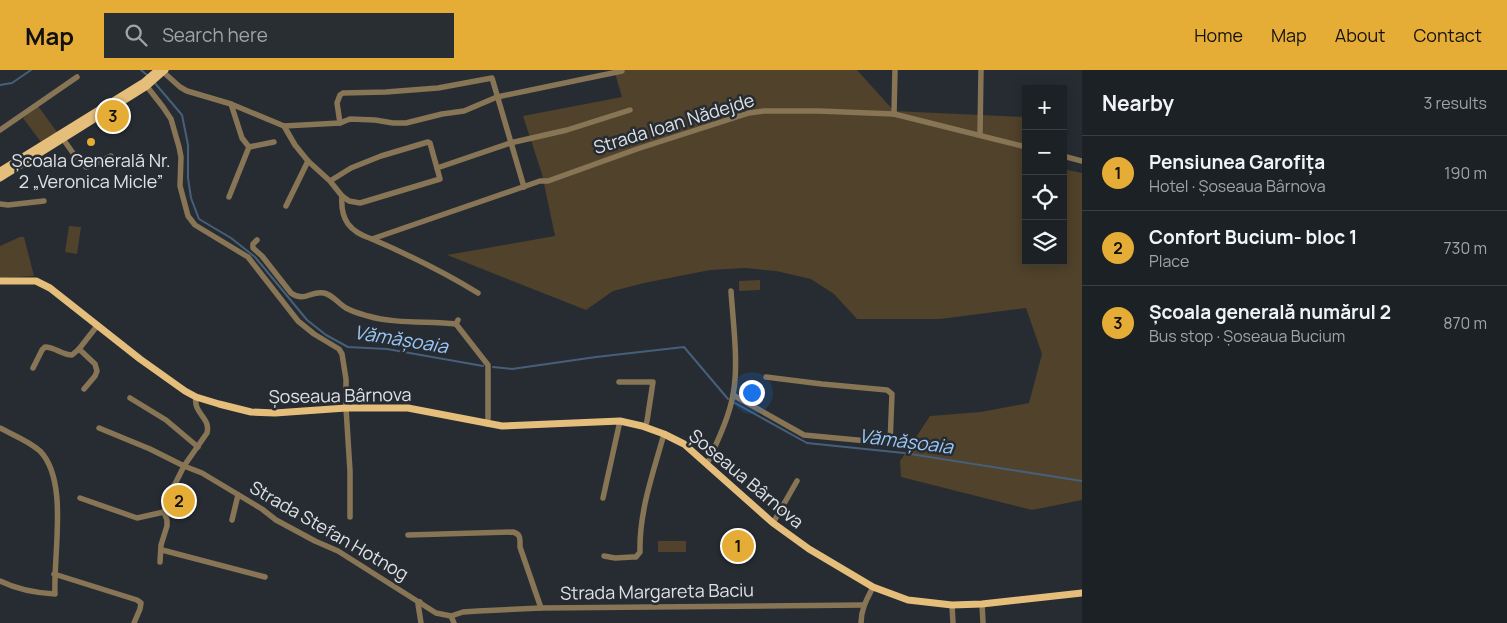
<!DOCTYPE html>
<meta charset="utf-8">
<style>
:root{--surface:#1c2126;--page:#292e32;--text:#f1f3f6;--muted:#a0a3a7;--line:#3a3e43;--accent:#e6ad36}
body{margin:0;font-family:Manrope,sans-serif;background:var(--page);color:var(--text)}
.controls{position:absolute;right:15px;top:15px;display:grid;overflow:hidden;border-radius:0px;box-shadow:0 2px 12px #0003}
.controls button{width:45px;height:45px;display:grid;place-items:center;padding:0;border:0;border-bottom:1px solid var(--line);background:var(--surface);color:var(--text);font:25px sans-serif}
.you{position:absolute;left:751px;top:322px;width:18px;height:18px;margin:-12px;border:4px solid #fff;border-radius:50%;background:#1a73e8;box-shadow:0 0 0 8px #1a73e833}
.badge{display:grid;place-items:center;width:32px;height:32px;border-radius:50%;background:var(--accent);color:#111;font-size:16px;font-weight:700}
.pin{position:absolute;translate:-50% -50%;border:2px solid #fff;box-shadow:0 1px 5px #0006}
.list{margin:0;padding:0;list-style:none}
h2{display:flex;justify-content:space-between;align-items:center;height:65px;margin:0;padding:0 20px;font-size:21px}
h2 small{font-size:16px;font-weight:400;color:var(--muted)}
.list li{display:grid;grid-template-columns:32px 1fr auto;gap:15px;align-items:center;box-sizing:border-box;height:75px;padding:0 20px;border-top:1px solid var(--line)}
.list b{display:block;font-size:19px;white-space:nowrap}
.list p{margin:0;font-size:16px;white-space:nowrap;color:var(--muted)}
.list em{font-size:16px;font-style:normal;color:var(--muted)}
.icon{flex:none;width:28px;height:28px;fill:none;stroke:currentColor;stroke-width:2;stroke-linecap:round;stroke-linejoin:round}
.map{position:relative;flex:none;width:1082px;height:553px;overflow:hidden}
header{display:flex;align-items:center;gap:30px;box-sizing:border-box;height:70px;padding:0 25px;background:var(--accent);color:#111}
header strong{font-size:24px}
nav{display:flex;gap:28px;margin-inline-start:auto;font-size:18px}
.search{width:350px;height:45px;background:var(--page);display:flex;align-items:center;gap:12px;box-sizing:border-box;padding:0 18px;border-radius:0px;color:var(--muted);font-size:19px}
main{display:flex}
aside{flex:1;background:var(--surface)}
.map>svg:first-child{display:block}
.green{fill:#50422b}
.lines{fill:none;stroke-linecap:round;stroke-linejoin:round}
.stream{stroke:#465f7a;stroke-width:2}
.minor{stroke:#877555;stroke-width:5.5}
.major{stroke:#e4be7a;stroke-width:7}
.poi-dot{fill:#e6ad36;stroke:#262c32;stroke-width:2}
.labels{text-anchor:middle;stroke-width:5;stroke-linejoin:round;paint-order:stroke}
.street-label{font-size:18px;fill:#dee2e6;stroke:#262c32}
.poi-label{font-size:18px;fill:#dee2e6;stroke:#262c32}
.water-label{font-size:19px;font-style:italic;fill:#9bc8f8;stroke:#262c32}
</style>
<header>
<strong>Map</strong>
<div class="search"><svg class="icon" aria-label="search" viewBox="0 0 24 24"><circle cx="10" cy="10" r="6"/><path d="M15 15l6 6"/></svg>Search here</div>
<nav><a>Home</a><a>Map</a><a>About</a><a>Contact</a></nav>
</header>
<main>
<div class="map">
<svg width="1082" height="553" viewBox="0 0 1082 553">
<rect width="100%" height="100%" fill="#262c32"/>
<!-- green -->
<g class="green">
<path d="M614 0H857L894 41 1026 47V191H1063V99L1082 103V430L1032 440 901 407 900 391 930 346 981 342 1029 333 1042 284 1026 238 940 249H857L834 224 811 209 776 201 745 198 710 200 644 213 613 221 586 240 447 185 555 166 542 104 523 46 622 27Z"/>
<path d="M38 36 57 62 41 72 23 48Z"/>
<path d="M69 156 81 157 77 184 65 182Z"/>
<path d="M20 167H24L34 206 0 208V176Z"/>
<path d="M760 210V220L739 221V211Z"/>
<rect x="658" y="471" width="28" height="11"/>
</g>
<g class="lines">
<!-- stream -->
<g class="stream">
<path d="M141 0 147 5"/>
<path d="M154 12 182 45 188 75V108L191 128 199 149 231 168 255 187 307 250 326 265 348 277 387 279 483 296"/>
<path d="M0 15 12 13 31 0"/>
<path d="M493 297 512 299 596 287 684 277 728 329"/>
<path d="M735 333 807 373 904 383 1082 411"/>
</g>
<!-- minor -->
<g class="minor">
<path d="M161 0 180 17 187 21 231 34 284 56 295 75 308 91 330 111 342 126 349 131 360 133 440 109 430 73 428 72 381 86 351 98 330 111"/>
<path d="M145 14 163 37 171 49 179 77 181 87 180 116 188 146 195 155 248 187 298 251 314 264 339 279 342 284 346 309V338L350 401V447"/>
<path d="M894 44 895 0"/>
<path d="M340 53 337 33 340 25 343 23 386 22 438 18 492 8 524 117"/>
<path d="M284 56 340 53 350 49 375 50 393 53H406L442 44 464 41 497 27 622 1"/>
<path d="M0 60 77 7"/>
<path d="M980 65 981 0"/>
<path d="M63 69 73 83 86 97 91 96 111 86"/>
<path d="M249 77 274 72"/>
<path d="M1063 86 1082 91"/>
<path d="M437 98 510 73 567 60 630 40"/>
<path d="M342 126C340 150 350 162 372 169L540 111H548L637 79 749 43 764 41H819L894 44 1026 77"/>
<path d="M229 127 249 77 242 68 231 34"/>
<path d="M0 134 8 135 44 131"/>
<path d="M286 136 308 91"/>
<path d="M372 169C409 185 444 202 478 223"/>
<path d="M257 170 253 174V178L262 186 291 223C305 233 311 220 324 223 333 225 339 234 346 238 353 242 361 244 368 246 395 254 428 251 456 254"/>
<path d="M458 250 456 254 488 295V348L487 354"/>
<path d="M79 279 95 294 97 301 95 306 84 319"/>
<path d="M33 298 42 280 45 277C55 277 62 285 72 285L79 279 97 256"/>
<path d="M766 307 822 314 887 320 892 324 890 374"/>
<path d="M619 312H653L647 351 645 357"/>
<path d="M733 325 804 365 910 375"/>
<path d="M130 328 166 350 198 377"/>
<path d="M0 358C13 365 29 371 40 381 69 411 53 484 55 524 35 523 18 520 0 511"/>
<path d="M99 358 150 379 184 396 202 403 262 439 276 450 315 471 338 481 436 543 451 546 454 553"/>
<path d="M707 393 709 390C718 370 729 347 733 325 739 294 733 253 731 221"/>
<path d="M80 428 137 448 164 442"/>
<path d="M603 428 620 351"/>
<path d="M232 450 238 425"/>
<path d="M773 453 797 411"/>
<path d="M408 465 513 462C521 464 520 469 520 477L541 538"/>
<path d="M162 480 265 507"/>
<path d="M604 486 615 488 633 487H636L640 482C639 442 653 403 664 364"/>
<path d="M160 492 161 475 167 456V450L164 442 166 432 184 396 207 363C211 347 193 344 196 327"/>
<path d="M54 504 137 530 141 533 140 539 134 553"/>
<path d="M420 532 418 534 421 553"/>
<path d="M982 534 983 553"/>
<path d="M952 535 953 553"/>
<path d="M451 546 463 542 478 541 541 538 864 535"/>
<path d="M861 553C861 539 867 529 873 517"/>
</g>
<!-- major -->
<g class="major">
<path d="M0 101 144 12 158 0"/>
<path d="M0 108 147 16 165 0"/>
<path d="M0 211H36L50 218 140 289 185 321 196 327 219 334 251 342 275 343 346 338H408L502 356 620 351 642 356 664 364 684 374 773 453 809 479 873 517 908 530 952 535 982 534 1082 523"/>
</g>
</g>
<!-- markers -->
<circle class="poi-dot" cx="91" cy="72" r="5"/>
<g class="labels">
<!-- street labels -->
<g class="street-label">
<text transform="translate(674 54) rotate(-17)" y="6">Strada Ioan Nădejde</text>
<text transform="translate(340 326) rotate(-1)" y="6">Șoseaua Bârnova</text>
<text transform="translate(746 409) rotate(40)" y="6">Șoseaua Bârnova</text>
<text transform="translate(329 461) rotate(30)" y="6">Strada Stefan Hotnog</text>
<text transform="translate(657 522) rotate(-1)" y="6">Strada Margareta Baciu</text>
</g>
<!-- poi labels -->
<g class="poi-label">
<text x="91" y="97">Școala Generală Nr.<tspan x="91" dy="21">2 „Veronica Micle”</tspan></text>
</g>
<!-- water labels -->
<g class="water-label">
<text transform="translate(401 269) rotate(9)" y="7">Vămășoaia</text>
<text transform="translate(906 371) rotate(7)" y="7">Vămășoaia</text>
</g>
</g>
</svg>
<div class="controls">
<button>+</button>
<button>−</button>
<button><svg class="icon" aria-label="locate" viewBox="0 0 24 24"><circle cx="12" cy="12" r="6"/><path d="M12 2v4M12 18v4M2 12h4M18 12h4"/></svg></button>
<button><svg class="icon" aria-label="layers" viewBox="0 0 24 24"><path d="M12 4l9 5-9 5-9-5zM3 14l9 5 9-5"/></svg></button>
</div>
<div class="you"></div>
<div class="pin badge" style="left:738px;top:476px">1</div>
<div class="pin badge" style="left:179px;top:431px">2</div>
<div class="pin badge" style="left:113px;top:46px">3</div>
</div>
<aside>
<h2>Nearby<small>3 results</small></h2>
<ul class="list">
<li><span class="badge">1</span><div><b>Pensiunea Garofița</b><p>Hotel · Șoseaua Bârnova</p></div><em>190 m</em></li>
<li><span class="badge">2</span><div><b>Confort Bucium- bloc 1</b><p>Place</p></div><em>730 m</em></li>
<li><span class="badge">3</span><div><b>Școala generală numărul 2</b><p>Bus stop · Șoseaua Bucium</p></div><em>870 m</em></li>
</ul>
</aside>
</main>
